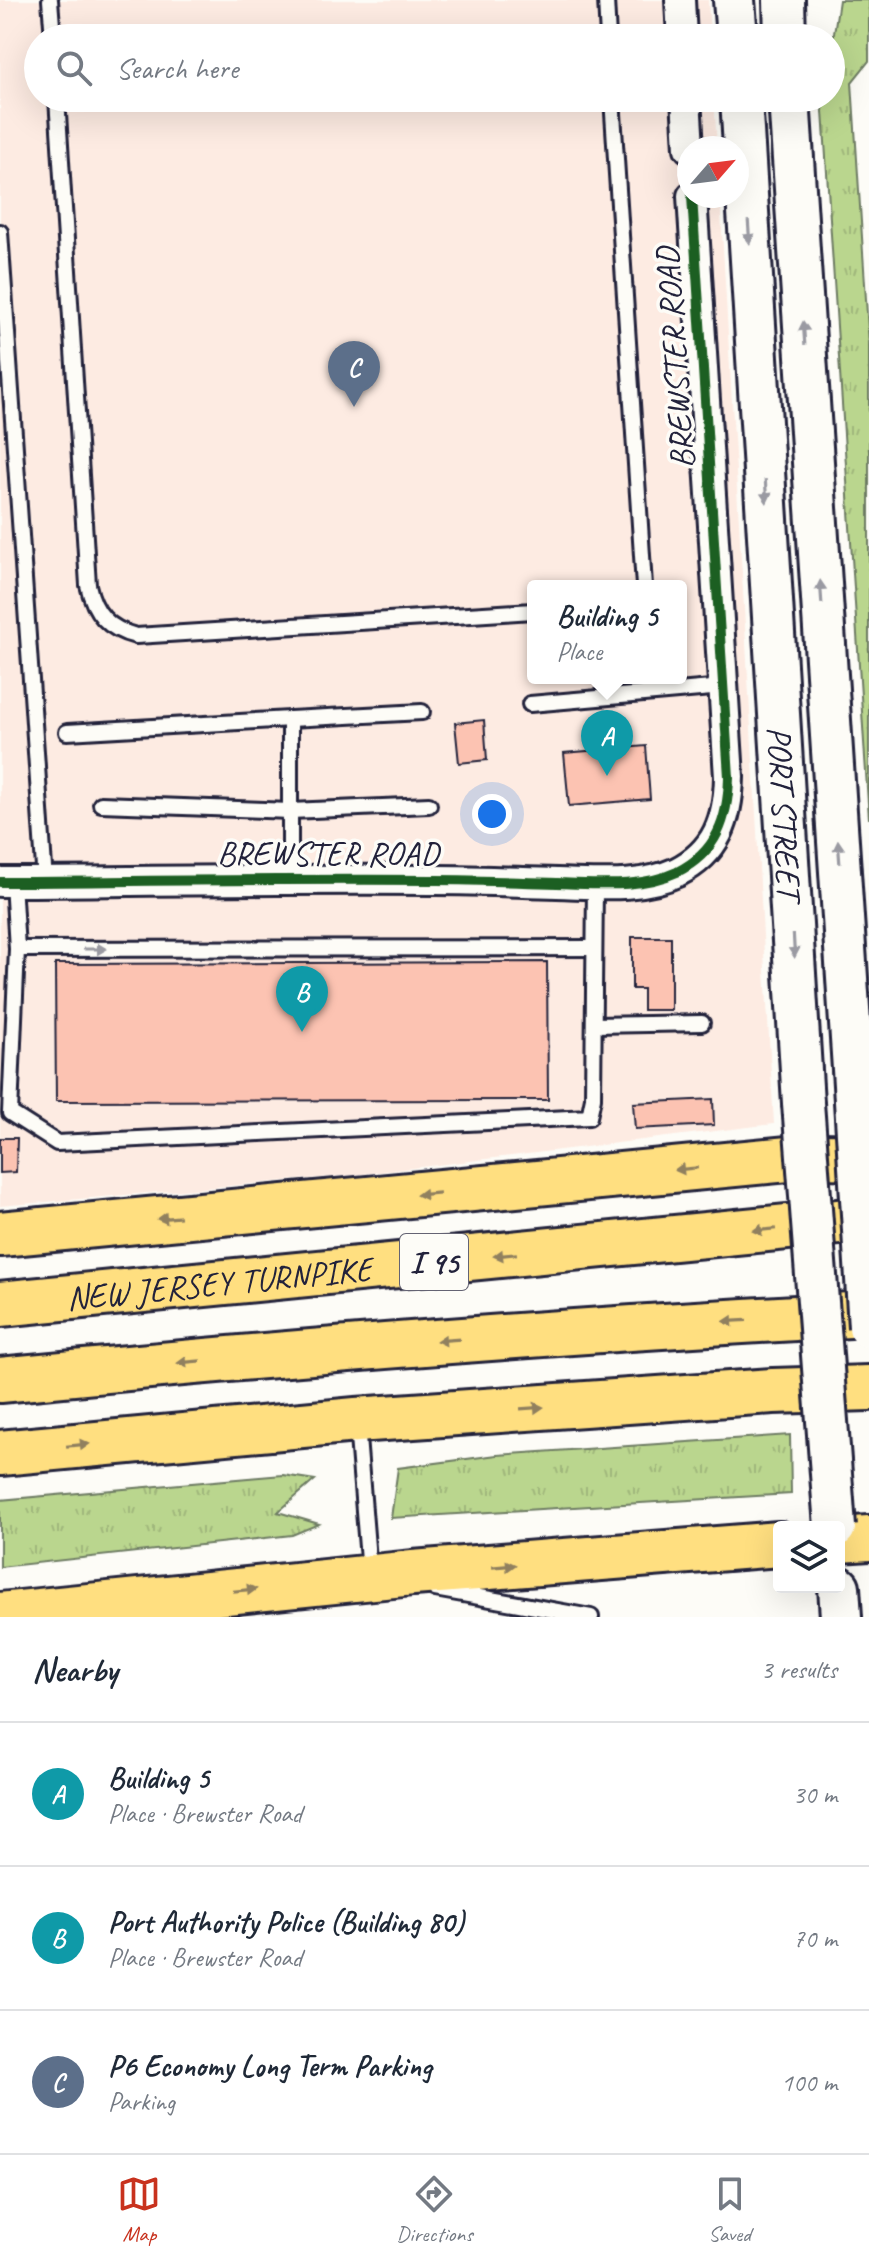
<!DOCTYPE html>
<meta charset="utf-8">
<style>
:root{--surface:#fff;--page:#f6f6f7;--text:#1f2937;--muted:#747a83;--line:#e0e1e3;--accent:#c8321e}
body{margin:0;font-family:Caveat,sans-serif;background:var(--page);color:var(--text)}
.controls{position:absolute;right:24px;bottom:24px;display:grid;overflow:hidden;border-radius:8px;box-shadow:0 8px 32px #0002}
.controls button{width:72px;height:72px;display:grid;place-items:center;padding:0;border:0;border-bottom:2px solid var(--line);background:var(--surface);color:var(--text);font:40px sans-serif}
.compass{position:absolute;left:677px;top:136px;width:72px;height:72px;border-radius:50%;background:var(--surface);box-shadow:0 8px 32px #0002;rotate:62deg}
.you{position:absolute;left:492px;top:814px;width:28px;height:28px;margin:-20px;border:6px solid #fff;border-radius:50%;background:#1a73e8;box-shadow:0 0 0 12px #1a73e833}
.badge{display:grid;place-items:center;width:52px;height:52px;border-radius:50%;background:var(--accent);color:#fff;font-size:26px;font-weight:700}
.pin{position:absolute;translate:-50% -66px;filter:drop-shadow(0 2px 4px #0008)}
.pin::after{content:'';position:absolute;top:42px;width:28px;height:24px;background:inherit;clip-path:polygon(0 0,100% 0,50% 100%)}
.popup{position:absolute;left:527px;top:580px;width:160px;height:104px;box-sizing:border-box;display:grid;place-content:center;border-radius:8px;background:var(--surface);filter:drop-shadow(0 2px 6px #0005);font-size:26px;white-space:nowrap;color:var(--muted)}
.popup b{font-size:30px;color:var(--text)}
.popup::after{content:'';position:absolute;left:50%;top:100%;margin-left:-16px;border:16px solid transparent;border-top-color:var(--surface)}
.list{margin:0;padding:0;list-style:none}
h2{display:flex;justify-content:space-between;align-items:center;height:104px;margin:0;padding:0 32px;font-size:34px}
h2 small{font-size:26px;font-weight:400;color:var(--muted)}
.list li{display:grid;grid-template-columns:52px 1fr auto;gap:24px;align-items:center;box-sizing:border-box;height:144px;padding:0 32px;border-top:2px solid var(--line)}
.list b{display:block;font-size:30px;white-space:nowrap}
.list p{margin:0;font-size:26px;white-space:nowrap;color:var(--muted)}
.list em{font-size:26px;font-style:normal;color:var(--muted)}
.icon{flex:none;width:44px;height:44px;fill:none;stroke:currentColor;stroke-width:2;stroke-linecap:round;stroke-linejoin:round}
.map{position:relative;flex:none;width:869px;height:1617px;overflow:hidden}
.search{position:absolute;background:var(--surface);box-shadow:0 8px 32px #0002;left:24px;right:24px;top:24px;height:88px;display:flex;align-items:center;gap:20px;box-sizing:border-box;padding:0 28px;border-radius:44px;color:var(--muted);font-size:30px}
.sheet{height:536px;background:var(--surface)}
nav{display:flex;justify-content:space-around;align-items:center;box-sizing:border-box;height:112px;border-top:2px solid var(--line);background:var(--surface);font-size:22px;color:var(--muted)}
nav a{display:grid;justify-items:center;gap:4px}
nav .on{color:var(--accent)}
.map>svg:first-child{display:block}
.built{fill:#fdebe2;fill-rule:evenodd}
.grass{fill:url(#grass-tufts);stroke:#6e7c64;stroke-width:2}
.building{fill:#fcc3b2;stroke:#22223b;stroke-width:2}
.lines{fill:none;stroke-linecap:round;stroke-linejoin:round}
.service-casing{stroke:#22223b;stroke-width:20}
.minor-casing{stroke:#22223b;stroke-width:34}
.secondary-casing{stroke:#22223b;stroke-width:46}
.motorway-casing{stroke:#22223b;stroke-width:50}
.service{stroke:#fdfcf7;stroke-width:14}
.minor{stroke:#fdfcf7;stroke-width:28}
.secondary{stroke:#fdfcf7;stroke-width:40}
.motorway{stroke:#ffdf80;stroke-width:44}
.secondary-bridge-casing{stroke:#22223b;stroke-width:46;stroke-linecap:butt}
.secondary-bridge{stroke:#fdfcf7;stroke-width:40}
.cycleway-casing{stroke:#fdfcf7;stroke-width:15}
.cycleway{stroke:#1b5e20;stroke-width:10}
.oneway{fill:#9a9aa2}
.oneway2{fill:#90805e}
.labels{text-anchor:middle;stroke-width:7;stroke-linejoin:round;paint-order:stroke}
.shield{fill:#fdfcf7;stroke:#646373;stroke-width:2}
.shield-label{font-size:32px;font-weight:bold;fill:#22223b}
.street-label{font-size:34px;fill:#22223b;stroke:#fdfcf7}
</style>
<div class="map">
<svg width="869" height="1617" viewBox="0 0 869 1617">
<defs>
<pattern id="grass-tufts" width="24" height="20" patternUnits="userSpaceOnUse" patternTransform="scale(2)"><rect width="24" height="20" fill="#bad68e"/><path d="M3 7l-1-3M5 7V3M7 7l1-3M15 17l-1-3M17 17v-4M19 17l1-3" fill="none" stroke="#a0b77b"/></pattern>
</defs>
<rect width="100%" height="100%" fill="#fdfcf7"/>
<filter id="ink" filterUnits="userSpaceOnUse"><feTurbulence type="fractalNoise" baseFrequency=".0125" numOctaves="2"/><feDisplacementMap in="SourceGraphic" scale="16" xChannelSelector="R" yChannelSelector="G"/><feConvolveMatrix kernelMatrix="1 2 1 2 8 2 1 2 1" color-interpolation-filters="sRGB"/></filter>
<g filter="url(#ink)">
<!-- built -->
<path class="built" d="M0 0H708L710 38H38V98H714L717 148H689V196H720L774 1124 355 1175 0 1206ZM533 586H681V678H533Z"/>
<!-- grass -->
<g class="grass">
<path d="M839 0H869V61L852 82 869 346V819L823 111 825 98H831V53Z"/>
<path d="M790 1435 791 1494 391 1518 398 1468 497 1455Z"/>
<path d="M283 1475 315 1480 278 1512 319 1524 292 1535 0 1567V1500Z"/>
</g>
<!-- building -->
<g class="building">
<path d="M484 720 487 760 459 763 455 723Z"/>
<path d="M646 746 650 799 569 806 564 753Z"/>
<path d="M632 937H671V1010H643V989H632Z"/>
<path d="M547 962 548 1100 56 1101 55 964Z"/>
<path d="M713 1099 714 1125 635 1129 633 1103Z"/>
<path d="M0 1138H17L16 1172 0 1173Z"/>
</g>
<g class="lines">
<!-- service casing -->
<g class="service-casing">
<g id="service">
<path d="M50 0 53 38"/>
<path d="M606 0 608 38"/>
<path d="M57 98 88 585C94 613 108 629 136 636L533 611"/>
<path d="M612 98 644 586"/>
<path d="M0 232 45 882"/>
<path d="M530 704 723 687"/>
<path d="M290 719 422 712"/>
<path d="M67 732 290 719V880"/>
<path d="M101 804 290 811 429 805"/>
<path d="M13 882 17 949 10 1113 57 1143 589 1117 593 1098 595 885"/>
<path d="M17 949 594 948"/>
<path d="M594 1025 702 1023"/>
<path d="M357 1425 369 1572"/>
<path d="M435 1589 591 1617"/>
</g>
</g>
<!-- minor casing -->
<g class="minor-casing">
<g id="minor">
<path d="M680 0 682 38"/>
<path d="M686 98 689 148"/>
<path d="M0 882C145 881 291 879 436 880 477 880 517 882 557 883 597 884 640 889 677 872 717 852 728 819 729 777L692 196"/>
</g>
</g>
<!-- secondary casing -->
<g class="secondary-casing">
<g id="secondary">
<path d="M734 0 737 38"/>
<path d="M784 0 785 38"/>
<path id="s1" d="M741 98 803 1103"/>
<path d="M789 98 853 1069"/>
<path d="M839 1587 841 1617"/>
</g>
</g>
<!-- motorway casing -->
<g class="motorway-casing">
<g id="motorway">
<path d="M0 1234 820 1156 869 1157"/>
<path id="s2" d="M0 1304 869 1219"/>
<path d="M0 1380C289 1352 579 1329 869 1314"/>
<path d="M0 1453 356 1420 773 1391 869 1388"/>
<path d="M839 1540 869 1538"/>
<path d="M0 1615 413 1573 779 1544"/>
</g>
</g>
<!-- service -->
<use href="#service" class="service"/>
<!-- minor -->
<use href="#minor" class="minor"/>
<!-- secondary -->
<use href="#secondary" class="secondary"/>
<!-- motorway -->
<use href="#motorway" class="motorway"/>
<!-- secondary-bridge casing -->
<g class="secondary-bridge-casing">
<g id="secondary-bridge">
<path d="M853 1069 869 1327"/>
<path d="M803 1103 835 1527"/>
</g>
</g>
<!-- secondary-bridge -->
<use href="#secondary-bridge" class="secondary-bridge"/>
<!-- cycleway casing -->
<g class="cycleway-casing">
<path id="cycleway" d="M0 882C145 881 291 879 436 880 477 880 517 882 557 883 597 884 640 889 677 872 717 852 728 819 729 777L692 196"/>
</g>
<!-- cycleway -->
<use href="#cycleway" class="cycleway"/>
</g>
<!-- one-way arrows -->
<defs><path id="oneway-solid" d="M-6-.8H1V-3.2L6.5 0L1 3.2V.8H-6Z" transform="scale(2)"/></defs>
<g class="oneway">
<use href="#oneway-solid" transform="translate(749 232) rotate(86)"/>
<use href="#oneway-solid" transform="translate(804 333) rotate(-94)"/>
<use href="#oneway-solid" transform="translate(766 491) rotate(86)"/>
<use href="#oneway-solid" transform="translate(821 592) rotate(-94)"/>
<use href="#oneway-solid" transform="translate(839 852) rotate(-94)"/>
<use href="#oneway-solid" transform="translate(794 946) rotate(87)"/>
<use href="#oneway-solid" transform="translate(95 949)"/>
</g>
<g class="oneway2">
<use href="#oneway-solid" transform="translate(686 1169) rotate(174)"/>
<use href="#oneway-solid" transform="translate(428 1194) rotate(175)"/>
<use href="#oneway-solid" transform="translate(169 1218) rotate(175)"/>
<use href="#oneway-solid" transform="translate(764 1230) rotate(174)"/>
<use href="#oneway-solid" transform="translate(505 1255) rotate(174)"/>
<use href="#oneway-solid" transform="translate(735 1321) rotate(177)"/>
<use href="#oneway-solid" transform="translate(448 1340) rotate(176)"/>
<use href="#oneway-solid" transform="translate(189 1362) rotate(175)"/>
<use href="#oneway-solid" transform="translate(532 1408) rotate(-4)"/>
<use href="#oneway-solid" transform="translate(78 1445) rotate(-6)"/>
<use href="#oneway-solid" transform="translate(504 1566) rotate(-5)"/>
<use href="#oneway-solid" transform="translate(245 1590) rotate(-6)"/>
</g>
</g>
<g class="labels">
<!-- shield labels -->
<rect class="shield" x="400" y="1234" width="68" height="56" rx="6"/>
<g class="shield-label">
<text x="434" y="1273">I 95</text>
</g>
<!-- street labels -->
<g class="street-label">
<text transform="translate(674 358) rotate(-94)" y="12">BREWSTER ROAD</text>
<text dy="12" stroke="none"><textPath href="#s1" startOffset="716">PORT STREET</textPath></text>
<text x="328" y="865">BREWSTER ROAD</text>
<text dy="12" stroke="none"><textPath href="#s2" startOffset="220">NEW JERSEY TURNPIKE</textPath></text>
</g>
</g>
</svg>
<div class="controls">
<button><svg class="icon" aria-label="layers" viewBox="0 0 24 24"><path d="M12 4l9 5-9 5-9-5zM3 14l9 5 9-5"/></svg></button>
</div>
<svg class="compass" viewBox="-18 -18 36 36"><path d="M0-13l5 13h-10z" fill="#e53935"/><path d="M0 13l5-13h-10z" fill="#747a83"/></svg>
<div class="you"></div>
<div class="pin badge" style="left:607px;top:776px;background:#0f9aa8">A</div>
<div class="popup"><b>Building 5</b>Place</div>
<div class="pin badge" style="left:302px;top:1032px;background:#0f9aa8">B</div>
<div class="pin badge" style="left:354px;top:407px;background:#5c6f8a">C</div>
<div class="search"><svg class="icon" aria-label="search" viewBox="0 0 24 24"><circle cx="10" cy="10" r="6"/><path d="M15 15l6 6"/></svg>Search here</div>
</div>
<section class="sheet">
<h2>Nearby<small>3 results</small></h2>
<ul class="list">
<li><span class="badge" style="background:#0f9aa8">A</span><div><b>Building 5</b><p>Place · Brewster Road</p></div><em>30 m</em></li>
<li><span class="badge" style="background:#0f9aa8">B</span><div><b>Port Authority Police (Building 80)</b><p>Place · Brewster Road</p></div><em>70 m</em></li>
<li><span class="badge" style="background:#5c6f8a">C</span><div><b>P6 Economy Long Term Parking</b><p>Parking</p></div><em>100 m</em></li>
</ul>
</section>
<nav>
<a class="on"><svg class="icon" aria-label="map" viewBox="0 0 24 24"><path d="M3 6l6-2 6 2 6-2v14l-6 2-6-2-6 2zM9 4v14M15 6v14"/></svg>Map</a>
<a><svg class="icon" aria-label="directions" viewBox="0 0 24 24"><path d="M12 3l9 9-9 9-9-9zM9 14v-3h6M13 9l2 2-2 2"/></svg>Directions</a>
<a><svg class="icon" aria-label="saved" viewBox="0 0 24 24"><path d="M7 4h10v16l-5-4-5 4z"/></svg>Saved</a>
</nav>
